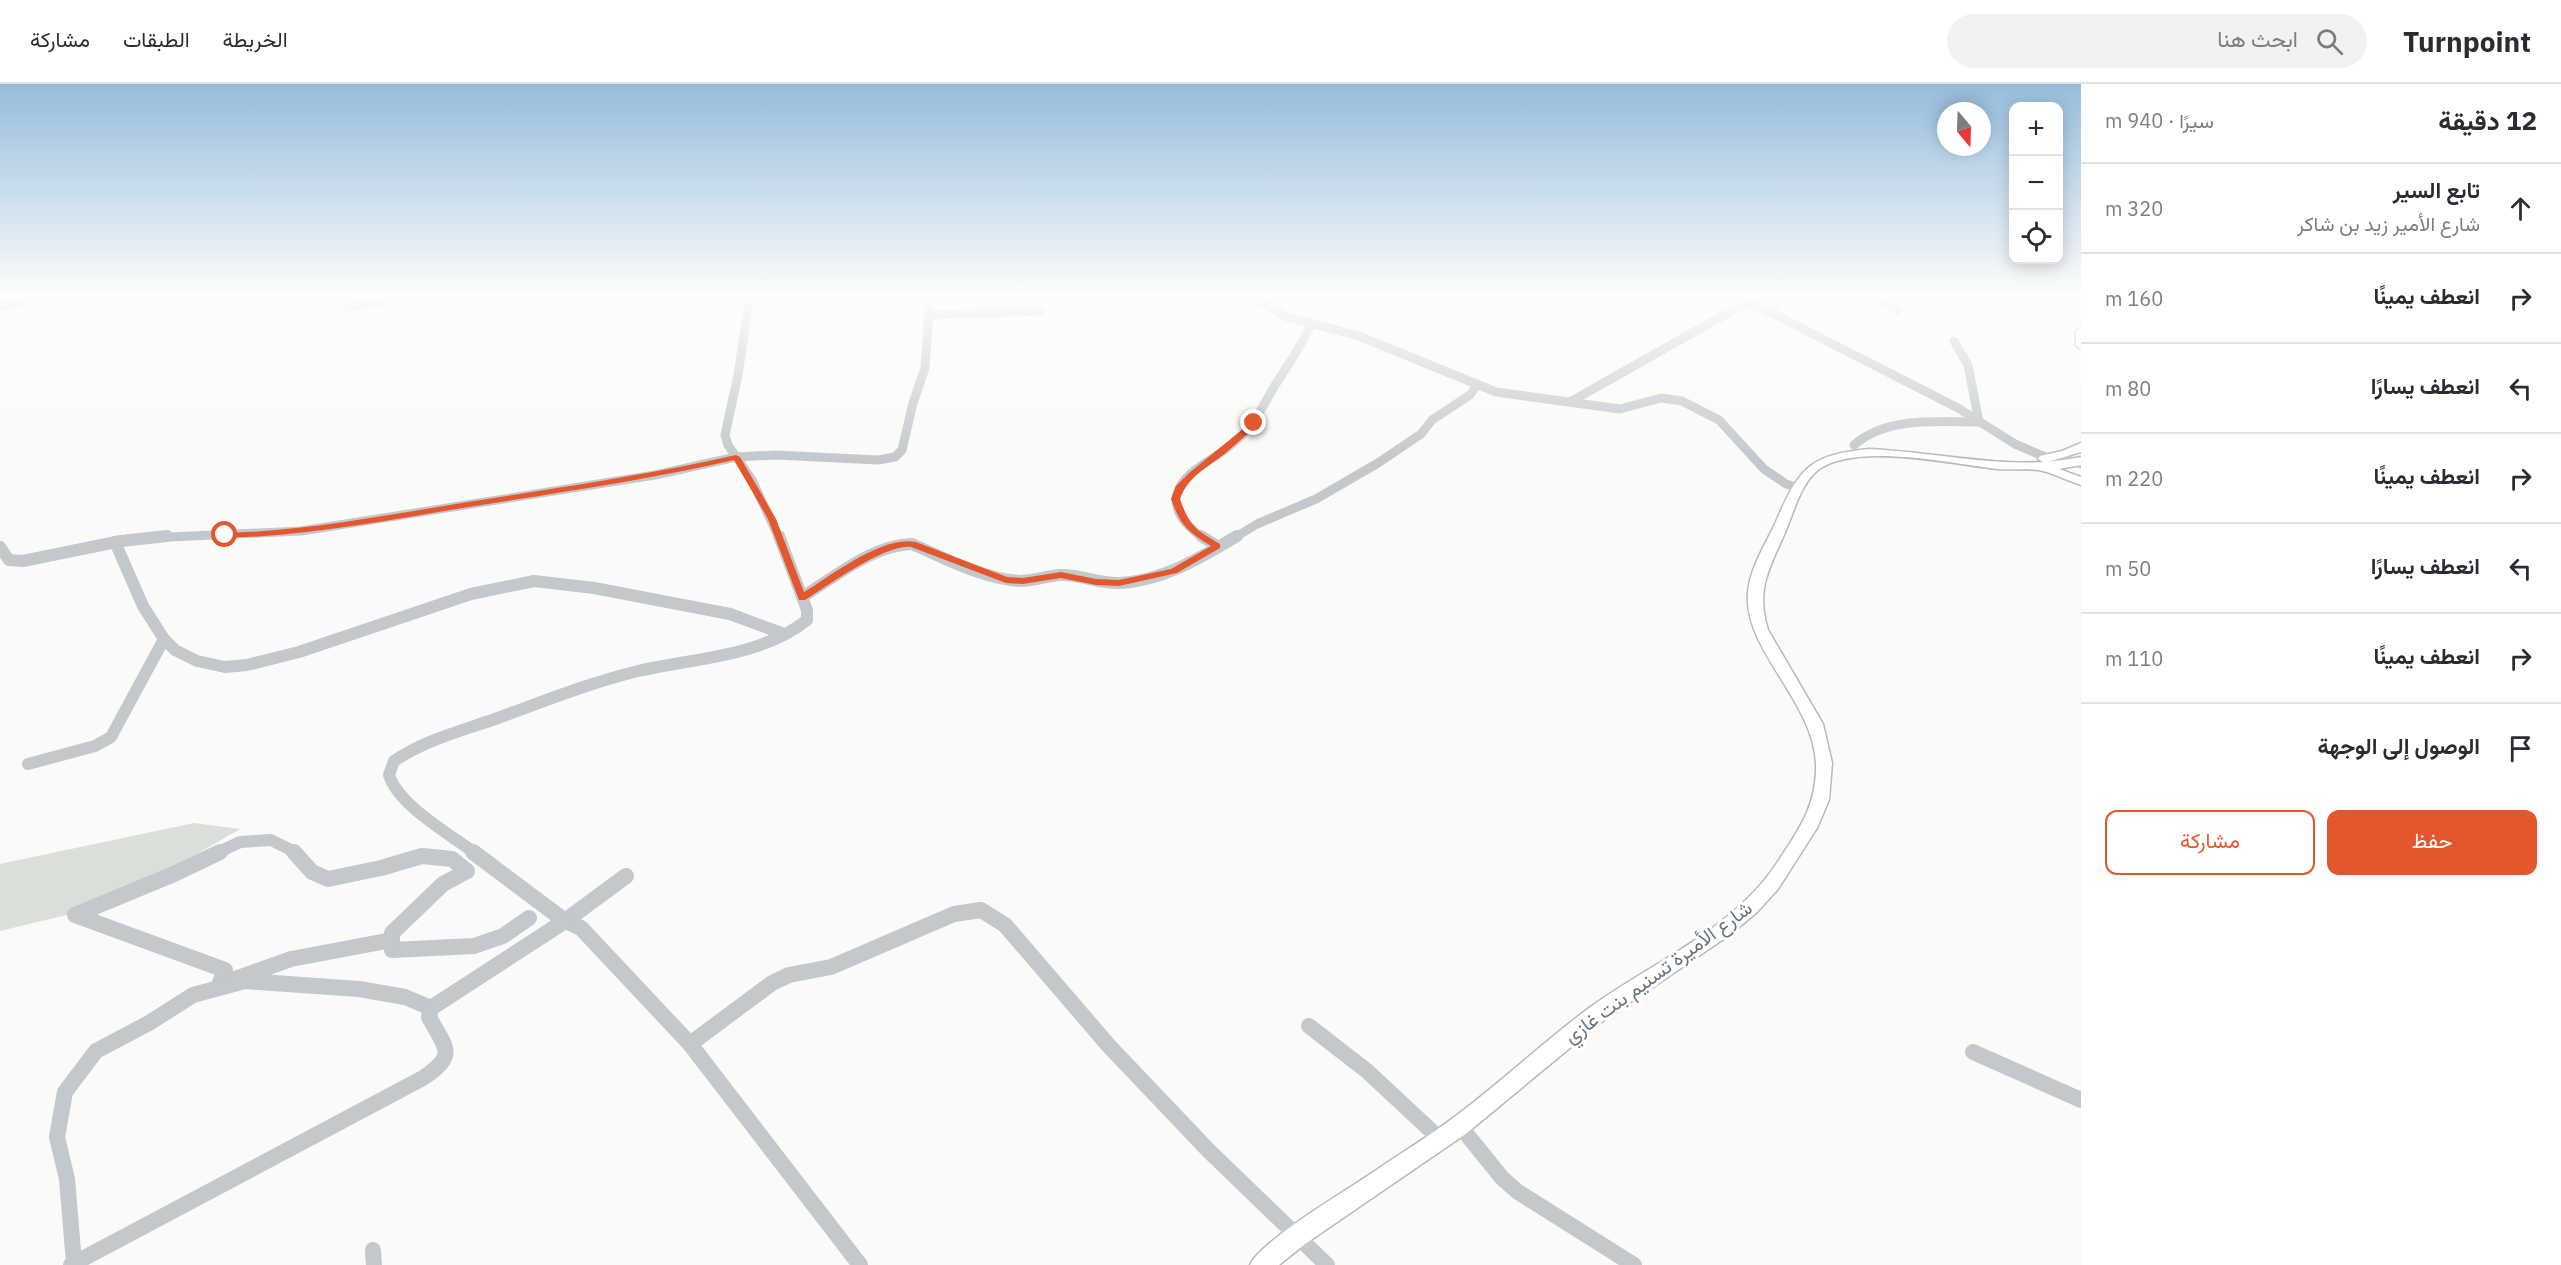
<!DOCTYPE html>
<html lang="ar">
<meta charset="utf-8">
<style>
:root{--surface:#fff;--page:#f2f2f3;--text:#2b2b33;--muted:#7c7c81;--line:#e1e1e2;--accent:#e4572e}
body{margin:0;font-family:"IBM Plex Sans",Vazirmatn,sans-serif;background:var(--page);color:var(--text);direction:rtl}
.controls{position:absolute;right:18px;top:18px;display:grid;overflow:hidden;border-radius:12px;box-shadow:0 3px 15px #0003}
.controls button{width:54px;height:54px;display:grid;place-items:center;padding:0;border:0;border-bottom:2px solid var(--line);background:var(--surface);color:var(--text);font:30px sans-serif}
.compass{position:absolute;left:1937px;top:18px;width:54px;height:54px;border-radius:50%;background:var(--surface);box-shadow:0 3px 15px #0003;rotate:161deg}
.stop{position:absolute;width:18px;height:18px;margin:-14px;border:4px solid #e4572e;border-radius:50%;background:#fff}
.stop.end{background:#e4572e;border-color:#fff;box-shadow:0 2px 6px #0008}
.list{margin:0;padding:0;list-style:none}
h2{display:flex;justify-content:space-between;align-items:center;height:78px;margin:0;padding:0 24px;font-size:26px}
h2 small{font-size:20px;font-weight:400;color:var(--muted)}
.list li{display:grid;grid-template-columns:39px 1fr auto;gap:18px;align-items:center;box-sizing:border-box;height:90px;padding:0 24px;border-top:2px solid var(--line)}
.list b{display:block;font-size:22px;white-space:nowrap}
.list p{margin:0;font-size:20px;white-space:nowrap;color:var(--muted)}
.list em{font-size:20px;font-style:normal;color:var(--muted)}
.actions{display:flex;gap:12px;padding:18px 24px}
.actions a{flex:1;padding:14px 0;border:2px solid var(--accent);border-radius:12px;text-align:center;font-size:21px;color:var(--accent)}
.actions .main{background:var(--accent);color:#fff}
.icon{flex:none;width:33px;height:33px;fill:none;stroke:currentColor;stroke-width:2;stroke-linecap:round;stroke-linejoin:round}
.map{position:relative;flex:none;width:2081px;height:1181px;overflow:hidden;direction:ltr}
header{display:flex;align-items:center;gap:36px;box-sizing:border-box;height:84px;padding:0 30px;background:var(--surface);border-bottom:2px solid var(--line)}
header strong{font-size:28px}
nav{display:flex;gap:33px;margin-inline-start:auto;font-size:21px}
.search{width:420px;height:54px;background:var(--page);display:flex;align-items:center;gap:15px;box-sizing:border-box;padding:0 21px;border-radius:33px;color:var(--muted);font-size:22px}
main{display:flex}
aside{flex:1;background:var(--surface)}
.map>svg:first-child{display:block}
.green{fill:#dadfd7}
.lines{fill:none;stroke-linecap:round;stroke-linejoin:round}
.major-casing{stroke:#b5babe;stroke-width:3}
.minor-far2{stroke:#c3c8cc;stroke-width:9}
.minor-far1{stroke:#c3c8cc;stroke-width:12}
.minor{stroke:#c3c8cc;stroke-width:16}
.major{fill:#fff;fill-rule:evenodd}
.route{fill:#e4572e}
.labels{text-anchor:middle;stroke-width:6;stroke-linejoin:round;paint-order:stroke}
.street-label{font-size:20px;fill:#657683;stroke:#fff}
</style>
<header>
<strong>Turnpoint</strong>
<div class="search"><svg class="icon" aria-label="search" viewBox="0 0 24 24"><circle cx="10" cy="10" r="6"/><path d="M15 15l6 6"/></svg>ابحث هنا</div>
<nav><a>الخريطة</a><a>الطبقات</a><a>مشاركة</a></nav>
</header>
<main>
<aside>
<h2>12 دقيقة<small>سيرًا · 940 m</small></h2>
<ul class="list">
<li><svg class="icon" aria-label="ahead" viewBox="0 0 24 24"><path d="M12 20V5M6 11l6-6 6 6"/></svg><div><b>تابع السير</b><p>شارع الأمير زيد بن شاكر</p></div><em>320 m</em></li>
<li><svg class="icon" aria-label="right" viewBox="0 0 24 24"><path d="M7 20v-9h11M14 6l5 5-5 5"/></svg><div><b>انعطف يمينًا</b></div><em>160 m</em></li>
<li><svg class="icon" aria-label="left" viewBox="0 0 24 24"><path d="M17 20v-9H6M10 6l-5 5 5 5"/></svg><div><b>انعطف يسارًا</b></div><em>80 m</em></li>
<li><svg class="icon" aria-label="right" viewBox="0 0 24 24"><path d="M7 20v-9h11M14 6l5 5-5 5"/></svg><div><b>انعطف يمينًا</b></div><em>220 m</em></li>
<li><svg class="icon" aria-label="left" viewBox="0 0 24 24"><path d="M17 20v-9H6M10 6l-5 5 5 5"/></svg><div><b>انعطف يسارًا</b></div><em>50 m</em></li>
<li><svg class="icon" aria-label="right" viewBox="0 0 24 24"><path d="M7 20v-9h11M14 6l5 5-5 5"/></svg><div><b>انعطف يمينًا</b></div><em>110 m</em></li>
<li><svg class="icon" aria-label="arrive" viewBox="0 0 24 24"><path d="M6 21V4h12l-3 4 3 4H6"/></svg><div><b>الوصول إلى الوجهة</b></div></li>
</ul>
<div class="actions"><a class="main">حفظ</a><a>مشاركة</a></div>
</aside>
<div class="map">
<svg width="2081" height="1181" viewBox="0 0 2081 1181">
<rect width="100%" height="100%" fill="#fafaf8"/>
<!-- green -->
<path class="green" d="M194 739 240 745 108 821 0 847V780Z"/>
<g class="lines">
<!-- major casing -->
<g class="major-casing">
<g id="major">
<path d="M2081 244V265L2076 262V247Z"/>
<path d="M2081 359V368L2044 379 2038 375 2040 372 2062 367Z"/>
<path d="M1869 365C1940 368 2010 388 2081 373V381L2059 385 2081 393V401C2068 397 2055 390 2043 387 2034 384 2009 386 1997 385 1952 380 1856 358 1818 386 1800 400 1793 431 1784 451 1768 487 1756 506 1768 546L1823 640 1832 679 1829 716 1817 744 1778 805 1757 828 1731 850 1600 939 1467 1049 1305 1160 1279 1181H1250C1259 1158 1350 1104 1375 1087 1401 1069 1428 1053 1453 1034 1499 1000 1540 961 1585 927 1647 881 1731 847 1775 782 1797 748 1817 723 1816 681 1815 619 1743 565 1748 509 1750 482 1768 457 1778 433 1801 381 1812 371 1869 365Z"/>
</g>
</g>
<!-- minor-far2 -->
<g class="minor-far2">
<path d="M750 211 738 291 725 351 728 361 752 396 779 454"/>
<path d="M1250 211 1287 233 1359 252 1496 308 1620 325 1661 314 1682 317 1719 336 1764 385 1786 400 1800 404"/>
<path d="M1729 211 1776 231 1958 324 2015 360 2050 375H2065L2081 380"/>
<path d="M1772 211 1776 231"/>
<path d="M1870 211 1897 226"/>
<path d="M0 223 46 211"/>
<path d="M347 223 423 211"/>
<path d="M929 231 1041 227"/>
<path d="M1570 318 1747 218"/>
<path d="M1854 361C1887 332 1938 338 1979 338L1968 281 1954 257"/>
<path d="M148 454 301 447 655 391 736 373 776 371 878 376 895 373 902 366 913 319 925 284 930 211"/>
<path d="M1203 454C1189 444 1172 429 1177 410 1183 388 1211 377 1227 364 1255 342 1257 332 1274 303 1287 282 1301 263 1311 240"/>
<path d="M1234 454 1257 440 1316 415 1378 379 1421 350 1432 336 1470 311 1477 301"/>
</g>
<!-- minor-far1 -->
<g class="minor-far1">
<path d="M1201 452 1217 462"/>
<path d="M115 458 143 522 164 555 175 566 197 577 225 583 247 581 299 568 471 510 534 497 594 504 730 530 784 550"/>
<path d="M0 463 9 476 23 477 121 457 167 452"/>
<path d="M802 513C835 493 872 461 912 460 945 474 983 495 1020 497 1033 497 1047 492 1060 491 1080 490 1100 500 1119 499 1163 497 1200 474 1237 452"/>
<path d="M28 680 95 662 111 653 164 555"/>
<path d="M217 769 240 758 271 756 297 769"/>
<path d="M475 769C451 751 398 721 389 691L394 677C425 656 461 647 495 635 542 618 589 599 638 587 694 574 761 573 807 536V526L779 452"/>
</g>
<!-- minor -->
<g class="minor">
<path d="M294 768 312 788 328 795 381 784 422 772 452 775 467 787 443 800 392 849V866L474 862 503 852 529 834"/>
<path d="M626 792 565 837 581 844 690 960 860 1181"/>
<path d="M235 895 291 875 392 856"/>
<path d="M218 904 225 886 75 831 174 790 220 768"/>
<path d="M1309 942 1367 987 1440 1055"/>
<path d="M690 960 772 899 789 891 831 883 954 830 981 826 1005 841 1109 962 1208 1066 1327 1181"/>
<path d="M1973 968 2081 1016"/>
<path d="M1460 1042 1502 1094 1518 1108 1634 1181"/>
<path d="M373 1166 374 1181"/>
<path d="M74 1179 67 1095 57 1053 65 1008 96 967 149 939 193 911 245 897 359 905 405 913 431 924"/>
<path d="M71 1181 423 994C458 970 446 965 429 933L431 924 565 837 473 768"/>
</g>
<!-- major -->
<use href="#major" class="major"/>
</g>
<!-- sky -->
<linearGradient id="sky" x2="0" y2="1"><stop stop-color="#96bcdc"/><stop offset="0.56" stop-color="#fdfdfc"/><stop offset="1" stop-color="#fdfdfc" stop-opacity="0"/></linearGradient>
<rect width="2081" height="377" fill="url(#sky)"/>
<!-- route -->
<path class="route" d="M1254 336 1258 339 1257 340C1248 349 1239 358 1229 366 1211 382 1188 391 1180 415 1190 443 1195 445 1220 460V464L1177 489 1119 502 1096 501 1061 494 1023 500 1006 499 911 463C885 460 829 501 805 516H799L768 435 734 376C646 396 557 409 469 423 388 436 307 452 225 454L220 451 225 449C306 447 387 431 468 418 557 404 647 391 736 371L740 373 776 435 804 508C832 491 883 451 916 458L1007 493 1023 494 1061 488 1096 495 1119 496 1171 485 1211 462C1187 447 1181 442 1171 415L1176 402 1189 389Z"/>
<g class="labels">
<!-- street labels -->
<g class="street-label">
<text transform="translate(1658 888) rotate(-36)" y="7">شارع الأميرة تسنيم بنت غازي</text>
</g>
</g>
</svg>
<div class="controls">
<button>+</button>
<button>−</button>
<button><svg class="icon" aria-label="locate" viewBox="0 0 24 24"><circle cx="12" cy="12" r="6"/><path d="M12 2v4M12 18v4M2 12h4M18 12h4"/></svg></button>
</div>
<svg class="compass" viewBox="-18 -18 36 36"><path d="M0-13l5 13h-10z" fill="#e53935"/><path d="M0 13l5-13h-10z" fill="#7c7c81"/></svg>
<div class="stop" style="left:225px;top:451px"></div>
<div class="stop end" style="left:1254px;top:339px"></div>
</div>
</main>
